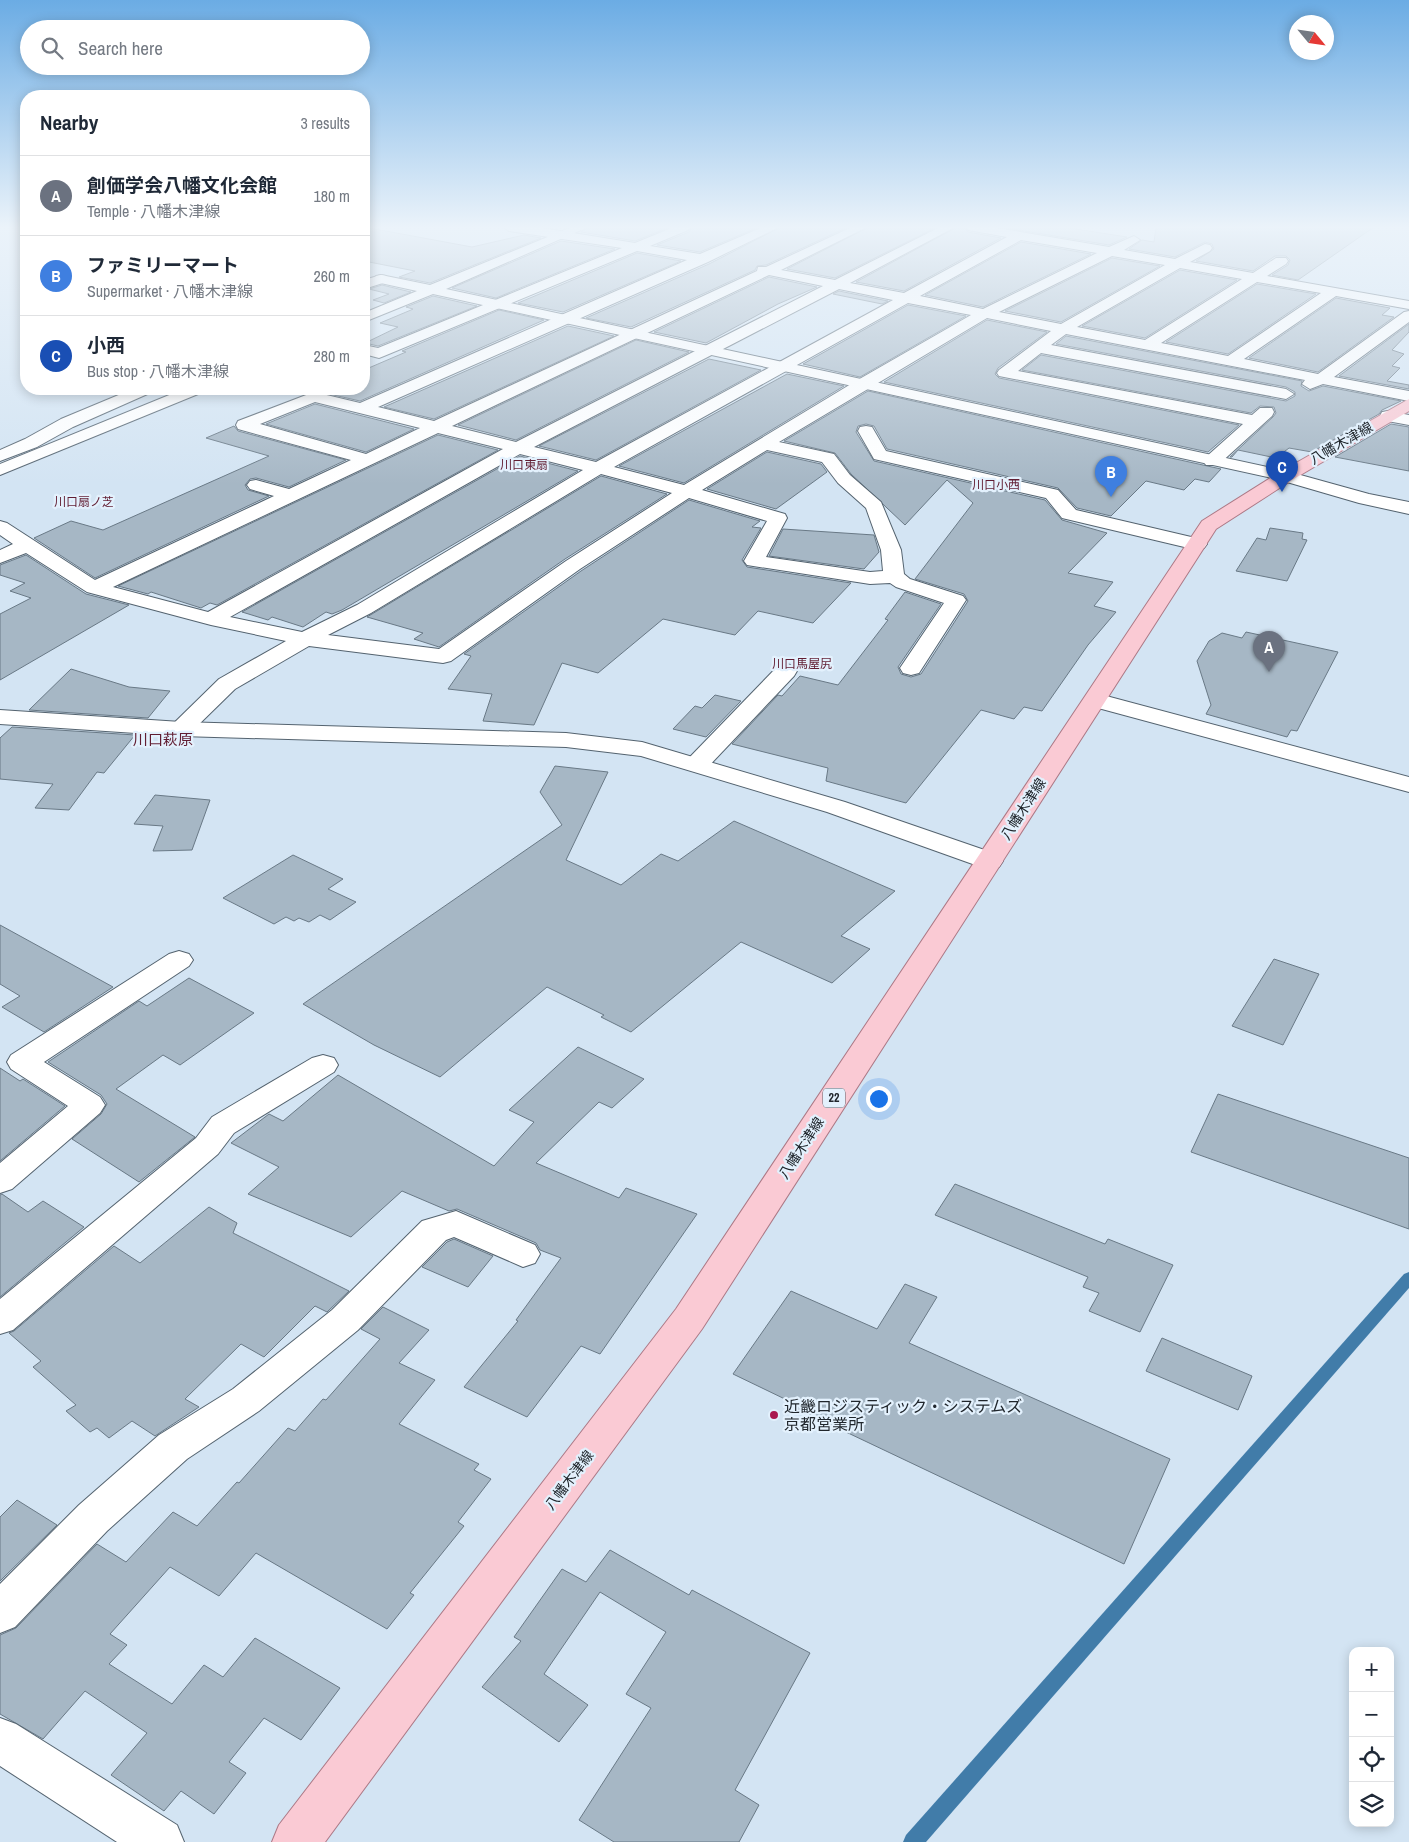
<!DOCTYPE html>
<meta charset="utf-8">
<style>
:root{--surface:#fff;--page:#f6f6f7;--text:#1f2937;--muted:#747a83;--line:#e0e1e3;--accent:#0f766e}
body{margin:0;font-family:"Archivo Narrow","Noto Sans JP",sans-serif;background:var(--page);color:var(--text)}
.controls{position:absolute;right:15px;bottom:15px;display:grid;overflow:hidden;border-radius:10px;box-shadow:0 2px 12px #0003}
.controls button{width:45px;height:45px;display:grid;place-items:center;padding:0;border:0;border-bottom:1px solid var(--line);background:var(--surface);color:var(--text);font:25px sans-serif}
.compass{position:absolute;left:1289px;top:15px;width:45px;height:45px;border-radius:50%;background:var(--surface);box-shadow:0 2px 12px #0003;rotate:119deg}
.you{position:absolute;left:878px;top:1098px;width:18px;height:18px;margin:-12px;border:4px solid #fff;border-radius:50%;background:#1a73e8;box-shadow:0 0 0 8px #1a73e833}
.badge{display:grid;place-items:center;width:32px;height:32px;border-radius:50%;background:var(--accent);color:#fff;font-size:16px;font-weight:700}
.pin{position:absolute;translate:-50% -41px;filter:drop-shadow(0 1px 2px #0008)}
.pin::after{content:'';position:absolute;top:26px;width:18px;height:15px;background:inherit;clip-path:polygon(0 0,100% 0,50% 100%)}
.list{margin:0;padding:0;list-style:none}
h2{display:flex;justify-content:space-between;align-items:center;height:65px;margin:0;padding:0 20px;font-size:21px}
h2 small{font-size:16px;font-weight:400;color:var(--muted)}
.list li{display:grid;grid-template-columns:32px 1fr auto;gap:15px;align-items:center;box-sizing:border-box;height:80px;padding:0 20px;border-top:1px solid var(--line)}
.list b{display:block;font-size:19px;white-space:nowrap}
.list p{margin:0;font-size:16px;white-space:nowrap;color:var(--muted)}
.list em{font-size:16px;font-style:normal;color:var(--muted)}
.icon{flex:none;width:28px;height:28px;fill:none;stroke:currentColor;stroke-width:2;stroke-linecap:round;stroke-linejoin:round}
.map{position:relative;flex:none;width:1409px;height:1842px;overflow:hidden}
.search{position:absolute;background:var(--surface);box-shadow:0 2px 12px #0003;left:20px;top:20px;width:350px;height:55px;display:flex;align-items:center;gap:12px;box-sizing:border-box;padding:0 18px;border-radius:28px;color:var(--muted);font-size:19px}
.panel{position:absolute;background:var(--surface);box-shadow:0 2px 12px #0003;left:20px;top:90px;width:350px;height:305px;border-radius:20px}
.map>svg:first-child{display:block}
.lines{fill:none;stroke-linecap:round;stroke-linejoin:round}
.stream{fill:#417ca9;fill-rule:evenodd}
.building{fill:#a6b7c5;stroke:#697986}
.minor-casing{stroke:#54636f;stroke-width:2}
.tertiary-casing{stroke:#54636f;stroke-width:2}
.primary-casing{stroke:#ac7986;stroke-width:2}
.minor{fill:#fff;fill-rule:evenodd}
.tertiary{fill:#fff;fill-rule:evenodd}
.primary{fill:#facad4;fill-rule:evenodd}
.poi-dot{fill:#aa1850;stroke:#e3f1fd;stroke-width:2}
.labels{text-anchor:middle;stroke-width:4.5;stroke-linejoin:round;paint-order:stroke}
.far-neighbourhood-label{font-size:12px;fill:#611d32;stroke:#e3f1fd}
.shield{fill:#e3f1fd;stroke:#5a636b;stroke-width:1}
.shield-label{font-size:12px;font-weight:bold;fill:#20262c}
.street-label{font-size:14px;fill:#20262c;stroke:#e3f1fd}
.neighbourhood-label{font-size:15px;fill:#611d32;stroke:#e3f1fd}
.near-poi-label{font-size:16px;fill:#20262c;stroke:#e3f1fd;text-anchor:start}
</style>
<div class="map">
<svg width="1409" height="1842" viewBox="0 0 1409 1842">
<rect width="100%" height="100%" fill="#d3e4f3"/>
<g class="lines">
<!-- stream -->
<path class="stream" d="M1409 1272V1288L926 1842H903L906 1835 1404 1274Z"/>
</g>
<!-- building -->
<g class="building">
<path d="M364 227 472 247 524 235 541 238 430 283 399 277 415 271 364 261Z"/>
<path d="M590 227H670L635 241 581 232Z"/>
<path d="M692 227H759L700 252 657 245 689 232Z"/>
<path d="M781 227H848L766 265 757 266 755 270 631 327 586 318 709 264Z"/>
<path d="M869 227H937L835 278 787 269Z"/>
<path d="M957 227H964L968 232 1001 238 904 291 856 282Z"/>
<path d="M1000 227H1063L1127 237 1109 245Z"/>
<path d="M1156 227H1374L1298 280 1272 275 1288 265 1290 260 1286 256H1275L1253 271 1196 261 1214 249 1212 244 1205 242 1175 257 1129 249 1142 240 1154 242Z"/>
<path d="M561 241 615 249 496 298 452 288Z"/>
<path d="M1021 242 1091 254 983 307 925 295Z"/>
<path d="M637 253 681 261 563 312 518 303Z"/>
<path d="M1112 258 1160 266 1061 322 1005 311Z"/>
<path d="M1180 270 1237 280 1145 338 1082 326Z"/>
<path d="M769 277 817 287 778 304 706 343 654 332Z"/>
<path d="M1257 284 1316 294 1228 354 1166 342Z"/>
<path d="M382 285 411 292 384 303 373 300 389 294 369 289Z"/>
<path d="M839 291 888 301 882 304 833 294Z"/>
<path d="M433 296 477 306 378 346 365 343 398 327 380 323 411 310 413 309 406 307Z"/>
<path d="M1336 298 1390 308 1382 315 1394 317 1318 372 1249 358Z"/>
<path d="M908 305 966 316 860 377 803 364Z"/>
<path d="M499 310 544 320 360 401 316 391 364 389V370L406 352 402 351Z"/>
<path d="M987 320 1047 332 998 368 995 374 999 378 1239 425 1208 452 884 382Z"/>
<path d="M1409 324V332L1392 350 1404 354 1392 366 1400 368 1387 381 1409 385V389L1339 376Z"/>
<path d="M568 326 614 336 434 419 384 407Z"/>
<path d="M1066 336 1302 381 1301 386 1309 391 1323 386 1401 401 1382 410 1379 414 1312 452 1289 448 1276 458 1238 450 1232 457H1230L1273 417 1276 413 1274 407 1260 406 1251 413 1022 370 1041 355 1286 401 1295 396V392L1286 387 1056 344Z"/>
<path d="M636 340 689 352 516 440 458 425Z"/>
<path d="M709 359 761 370 596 460 539 446Z"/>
<path d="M787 374 844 386 684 483 619 466Z"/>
<path d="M868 391 1221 469 1209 482 1195 479 1184 490 1146 481 1111 516 1077 508 1058 488 887 449 874 426 866 424 858 426 856 432 874 461 1045 500 1062 520 1107 533 1068 573 1113 582 1094 606 1116 612 1088 645 1042 711 1024 707 1014 719 981 710 906 803 826 781 828 768 732 744 778 695 782 696 800 676 838 685 888 620 885 619 905 592 941 604 898 667 901 674 911 677 921 674 968 601 964 594 915 579 973 503 947 480 905 525 851 474 835 453 784 441Z"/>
<path d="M315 404 414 429 366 452 266 424Z"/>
<path d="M1391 424 1409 427V471L1335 457Z"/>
<path d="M234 426 238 431 346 460 289 487 256 478 250 479 245 485 248 490 269 496 95 578 34 538 71 521 103 530 269 456 206 438Z"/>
<path d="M438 435 498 450 217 605 210 603 201 608 151 592 148 594 118 586Z"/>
<path d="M767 452 821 464 827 472 776 509 707 489Z"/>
<path d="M520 456 578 471 342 610 332 614 326 612 303 627 272 617 268 620 242 612Z"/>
<path d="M601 476 667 494 565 559 439 647 414 639 423 633 367 617Z"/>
<path d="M689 500 760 521 752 527 761 528 742 560 747 567 851 583 813 623 758 611 735 635 663 619 598 673 562 663 534 725 483 721 492 694 448 689 471 656 464 654 581 571Z"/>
<path d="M1270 528 1303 533 1302 539 1307 540 1287 581 1236 571 1257 538 1266 540Z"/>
<path d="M783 529 874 535 879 552 864 569 769 556Z"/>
<path d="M26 555 86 594 129 605 0 680V614L31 598 10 591 25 583 0 575V565Z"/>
<path d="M1246 632 1338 652 1297 731 1291 730 1287 737 1206 714 1211 705 1197 661 1209 641 1222 633 1242 638Z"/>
<path d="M71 669 129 687 170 691 148 718 29 710Z"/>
<path d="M715 695 741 701 706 737 673 729 695 706 702 708Z"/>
<path d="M12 727 135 735 104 773 97 772 69 810 35 808 53 784 0 779V738Z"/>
<path d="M555 766 608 772 566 860 621 885 661 854 678 861 734 821 895 891 841 936 870 949 832 983 741 942 631 1032 601 1017 604 1015 547 987 440 1077 374 1045 303 1004 562 825 540 792Z"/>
<path d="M155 795 210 800 192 850 153 851 163 826 134 824Z"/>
<path d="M293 855 343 879 328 889 356 902 330 920 320 915 309 922 299 918 294 921 286 917 274 924 223 898Z"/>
<path d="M0 925 113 987 44 1032 2 1007 20 996 0 984Z"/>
<path d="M1274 959 1319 974 1283 1045 1232 1026Z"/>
<path d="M189 978 254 1013 180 1065 163 1055 116 1089 195 1137 139 1182 72 1139 101 1114 107 1104 101 1095 48 1062 139 1001 147 1006Z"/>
<path d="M578 1047 644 1079 612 1108 599 1102 536 1163 619 1198 626 1188 697 1214 600 1354 581 1346 527 1417 464 1387 518 1321 516 1320 561 1258 540 1250 536 1243 457 1209 449 1211 402 1191 351 1237 248 1194 279 1167 231 1143 269 1114 283 1121 338 1075 494 1166 534 1122 509 1110Z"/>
<path d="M0 1068 20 1081 23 1079 65 1106 0 1161Z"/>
<path d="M1218 1094 1409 1158V1229L1191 1152Z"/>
<path d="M955 1184 1105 1244 1108 1239 1173 1265 1140 1332 1089 1311 1099 1293 1083 1287 1088 1277 935 1215Z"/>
<path d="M2 1194 28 1212 43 1201 84 1227 0 1297V1195Z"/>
<path d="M209 1207 237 1223 233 1233 349 1291 327 1312 315 1306 264 1357 241 1344 185 1399 199 1407 155 1436 132 1421 109 1438 97 1428 90 1432 66 1411 76 1405 33 1367 41 1361 9 1333 14 1331 114 1246 140 1263Z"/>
<path d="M454 1239 493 1256 468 1287 422 1267 447 1242Z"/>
<path d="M905 1284 937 1297 909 1343 1170 1459 1124 1564 787 1404 789 1401 733 1374 791 1291 877 1329Z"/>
<path d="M383 1307 429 1330 399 1363 435 1380 399 1424 479 1464 474 1470 491 1479 458 1522 464 1526 410 1593 414 1595 387 1629 256 1553 219 1596 170 1567 110 1634 127 1645 109 1664 172 1704 204 1665 223 1677 255 1638 340 1688 301 1740 264 1718 229 1762 246 1773 214 1814 181 1791 164 1811 111 1775 147 1733 85 1691 43 1739 0 1714V1635L16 1628 97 1544 126 1562 173 1512 197 1526 237 1482 239 1483 288 1428 295 1431 323 1399 326 1400 380 1339 361 1329Z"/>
<path d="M1162 1338 1252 1376 1238 1410 1146 1371Z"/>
<path d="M17 1500 57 1525 0 1581V1517Z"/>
<path d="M610 1550 689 1595 692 1590 810 1653 735 1790 759 1805 739 1842H614L579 1820 651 1708 626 1694 666 1632 600 1592 544 1674 588 1705 559 1742 482 1687 521 1641 514 1637 562 1569 586 1582Z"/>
</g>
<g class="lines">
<!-- minor casing -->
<g class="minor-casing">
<g id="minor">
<path d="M503 227H536L635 243 674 227H690L688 230 650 246 700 254 763 227H779L708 262 378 407 434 421 757 271 758 267H766L852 227H867L781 270 835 280 940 227H955L850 283 904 293 1007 237 968 230 966 227H991L1109 247 1134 236 1140 240 1124 250 1175 259 1205 244 1210 245 1212 248 1210 251 1190 262 1253 273 1276 258H1286L1288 261 1286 264 1267 276 1409 301V309L1336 296 1244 359 1318 374 1404 312 1409 311V322L1334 377 1409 391V401L1323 384 1310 389 1302 384 1305 380 1066 334 1051 345 1286 389 1294 394 1286 399 1041 353 1018 371 1252 415 1260 408H1272L1274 412 1272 416 1218 465H1206L1203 461 1206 457 1243 424 999 376 997 373 999 370 1051 331 987 318 779 442 834 454 850 475 881 502 901 550 904 574 910 579 963 596 966 600 919 673 911 675 903 673 900 668 944 603 896 587 890 583 870 584 747 565 744 561 767 521 689 498 580 569 451 661 443 663 309 646 235 689 189 734 181 736 173 734 169 729 173 724 219 679 286 641 211 625 87 592 26 553 0 563V550L13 544 0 535V521L7 523 95 580 274 496 250 489 247 485 250 481 256 480 289 489 351 460 238 429 236 425 238 421 314 392 360 403 687 260 637 251 384 356 379 358 364 354V345L378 348 622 248 509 231ZM1021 240 1097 253 983 309 920 296ZM1112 256 1165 265 1061 324 999 312ZM1180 268 1242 279 1145 340 1077 327ZM769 275 823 286 516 442 452 426ZM1257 282 1321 293 1228 356 1161 343ZM839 289 893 300 596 462 534 447ZM908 303 971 315 856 381 684 485 614 467ZM315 402 420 428 366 454 260 424ZM438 433 503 449 208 612 113 587ZM767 450 822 462 838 483 866 508 881 550 883 571 870 572 766 557 787 518 785 514 702 490ZM520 454 583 470 357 605 302 632 230 617ZM601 474 672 493 566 561 439 649 328 635 371 613Z"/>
<path d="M381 275 386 276 388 279 386 282 364 289V280Z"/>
<path d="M133 389H154L152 392 73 427 37 447 0 461V450L25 439 61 419Z"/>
<path d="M1388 411 1409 415V425L1382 420 1380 416 1382 412Z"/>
<path d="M866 426 872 427 886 451 1058 490 1076 510 1204 540 1207 544 1204 548 1197 550 1062 518 1046 498 874 459 858 431 860 427Z"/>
<path d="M1286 471 1369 494 1409 502V514L1359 503 1280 480 1277 476 1280 472Z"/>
<path d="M786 664 794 666 797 671 794 676 706 769 697 771 688 769 685 764 688 759 778 666Z"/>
<path d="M1095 693 1409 777V792L1087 705 1084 700 1087 695Z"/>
<path d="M179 951 189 954 193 960 189 966 44 1062 100 1097 105 1105 100 1113 12 1189 0 1193V1163L68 1106 11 1069 7 1062 11 1055 169 954Z"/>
<path d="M323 1055 334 1058 338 1065 334 1072 234 1133 218 1154 13 1330 0 1334V1299L196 1138 212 1117 312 1058Z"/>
<path d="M456 1211 535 1245 540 1254 535 1263 523 1267 454 1237 446 1240 358 1330 259 1411 187 1459 107 1531 15 1627 0 1633V1584L79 1505 159 1435 233 1389 332 1310 422 1221Z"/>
<path d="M0 1718 16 1724 177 1825 184 1842H117L0 1766Z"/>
</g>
</g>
<!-- tertiary casing -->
<g class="tertiary-casing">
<g id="tertiary">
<path d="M572 227H588L446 289 1286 471 1292 472 1295 476 1292 480 1286 481 433 294 364 322V313L417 291 376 282 374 279 376 276 381 275 430 285Z"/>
<path d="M184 389H205L203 392 0 475V464Z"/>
<path d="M0 710 181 722 566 733 642 742 845 802 999 855 1003 861 999 867 990 869 981 867 827 812 641 756 566 747 181 736 0 724Z"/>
</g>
</g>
<!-- primary casing -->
<g class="primary-casing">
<path id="primary" d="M1409 399V411L1292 480 1216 529 702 1329 325 1842H272L279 1825 676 1309 1202 521 1280 472Z"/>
</g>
<!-- minor -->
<use href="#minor" class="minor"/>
<!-- tertiary -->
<use href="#tertiary" class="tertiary"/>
<!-- primary -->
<use href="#primary" class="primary"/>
</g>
<!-- sky -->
<linearGradient id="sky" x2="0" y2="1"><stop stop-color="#6bace4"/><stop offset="0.47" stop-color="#ebf3fa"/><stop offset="1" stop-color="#ebf3fa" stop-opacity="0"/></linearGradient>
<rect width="1409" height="484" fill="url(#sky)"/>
<!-- markers -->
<circle class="poi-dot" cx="774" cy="1415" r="5"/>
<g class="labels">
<!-- far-neighbourhood labels -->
<g class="far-neighbourhood-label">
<text x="524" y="469">川口東扇</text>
<text x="996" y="489">川口小西</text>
<text x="84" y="506">川口扇ノ芝</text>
<text x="802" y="668">川口馬屋尻</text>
</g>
<!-- shield labels -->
<rect class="shield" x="823" y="1088.5" width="22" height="19" rx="4"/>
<g class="shield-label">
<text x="834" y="1102">22</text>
</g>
<!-- street labels -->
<g class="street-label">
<text transform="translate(1341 443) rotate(-30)" y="5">八幡木津線</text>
<text transform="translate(1023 809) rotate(-57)" y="5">八幡木津線</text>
<text transform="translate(801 1148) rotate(-57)" y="5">八幡木津線</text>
<text transform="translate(569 1480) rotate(-53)" y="5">八幡木津線</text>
</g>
<!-- neighbourhood labels -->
<g class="neighbourhood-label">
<text x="163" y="745">川口萩原</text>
</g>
<!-- near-poi labels -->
<g class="near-poi-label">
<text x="784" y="1412">近畿ロジスティック・システムズ<tspan x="784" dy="18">京都営業所</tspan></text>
</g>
</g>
</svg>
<div class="controls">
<button>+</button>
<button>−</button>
<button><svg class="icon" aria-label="locate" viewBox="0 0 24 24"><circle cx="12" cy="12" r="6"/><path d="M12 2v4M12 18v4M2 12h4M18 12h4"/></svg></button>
<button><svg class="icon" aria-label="layers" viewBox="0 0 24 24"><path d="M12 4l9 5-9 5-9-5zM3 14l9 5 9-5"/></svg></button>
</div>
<svg class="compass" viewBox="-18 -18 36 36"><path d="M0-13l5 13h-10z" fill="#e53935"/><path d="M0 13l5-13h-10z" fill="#747a83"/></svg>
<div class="you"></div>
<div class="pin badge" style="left:1269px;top:672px;background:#6b7280">A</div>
<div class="pin badge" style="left:1111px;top:497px;background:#3f7fe0">B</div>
<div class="pin badge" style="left:1282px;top:492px;background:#1a4fb4">C</div>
<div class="search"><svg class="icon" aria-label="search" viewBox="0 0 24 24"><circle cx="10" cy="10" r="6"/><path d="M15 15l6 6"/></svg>Search here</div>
<section class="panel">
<h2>Nearby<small>3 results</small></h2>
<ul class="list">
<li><span class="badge" style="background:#6b7280">A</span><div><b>創価学会八幡文化会館</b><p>Temple · 八幡木津線</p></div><em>180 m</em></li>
<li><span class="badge" style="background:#3f7fe0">B</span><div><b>ファミリーマート</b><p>Supermarket · 八幡木津線</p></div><em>260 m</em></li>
<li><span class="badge" style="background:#1a4fb4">C</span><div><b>小西</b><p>Bus stop · 八幡木津線</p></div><em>280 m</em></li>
</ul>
</section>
</div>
